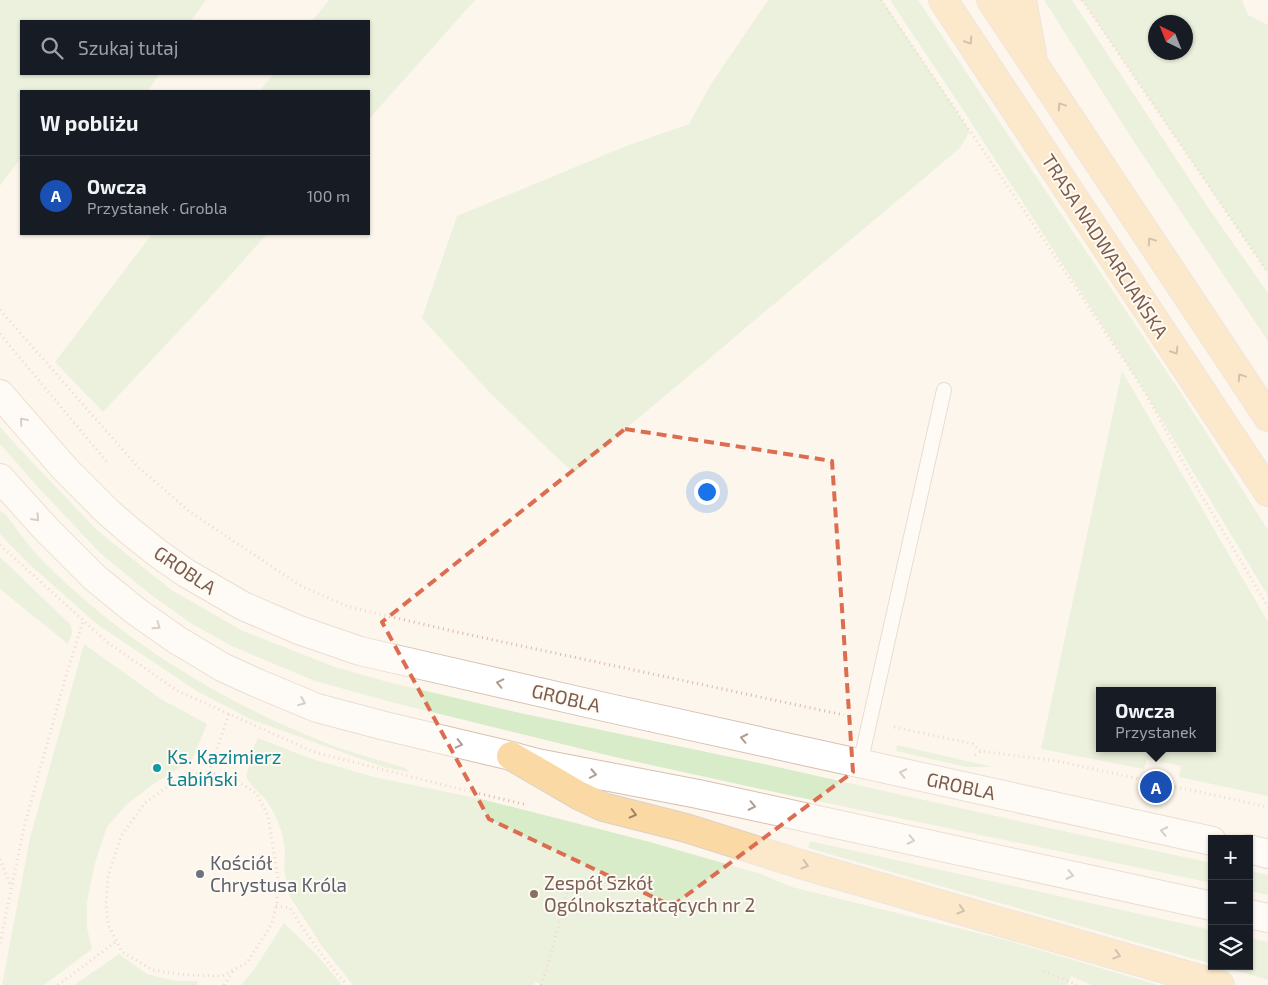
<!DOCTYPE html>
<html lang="pl">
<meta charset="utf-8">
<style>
:root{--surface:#171b24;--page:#20242c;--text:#f1f3f6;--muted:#9ea1a6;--line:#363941;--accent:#e76f51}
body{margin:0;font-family:"Exo 2",sans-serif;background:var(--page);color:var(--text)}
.controls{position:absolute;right:15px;bottom:15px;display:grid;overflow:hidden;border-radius:0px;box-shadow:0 1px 4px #0004}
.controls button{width:45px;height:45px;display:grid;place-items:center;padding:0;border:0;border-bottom:1px solid var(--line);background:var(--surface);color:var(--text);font:25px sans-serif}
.compass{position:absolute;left:1148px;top:15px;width:45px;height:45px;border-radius:50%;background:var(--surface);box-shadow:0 1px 4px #0004;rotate:317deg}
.you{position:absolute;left:706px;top:491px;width:18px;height:18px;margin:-12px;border:4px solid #fff;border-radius:50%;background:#1a73e8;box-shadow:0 0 0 8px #1a73e833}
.badge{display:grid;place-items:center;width:32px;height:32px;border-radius:50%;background:var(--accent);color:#fff;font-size:16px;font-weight:700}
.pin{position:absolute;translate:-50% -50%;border:2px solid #fff;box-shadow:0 1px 5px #0006}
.popup{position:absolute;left:1096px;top:687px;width:120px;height:65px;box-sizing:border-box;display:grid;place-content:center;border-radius:0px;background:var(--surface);filter:drop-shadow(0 1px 4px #0005);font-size:16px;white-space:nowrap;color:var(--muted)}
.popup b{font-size:19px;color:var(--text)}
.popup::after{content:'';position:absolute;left:50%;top:100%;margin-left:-10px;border:10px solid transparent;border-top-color:var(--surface)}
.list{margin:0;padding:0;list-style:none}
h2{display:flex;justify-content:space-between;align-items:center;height:65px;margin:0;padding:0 20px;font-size:21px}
h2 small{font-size:16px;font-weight:400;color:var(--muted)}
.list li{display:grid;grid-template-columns:32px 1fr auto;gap:15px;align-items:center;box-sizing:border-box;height:80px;padding:0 20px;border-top:1px solid var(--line)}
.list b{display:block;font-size:19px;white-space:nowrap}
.list p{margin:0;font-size:16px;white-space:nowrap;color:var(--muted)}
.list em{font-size:16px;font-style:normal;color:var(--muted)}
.icon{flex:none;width:28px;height:28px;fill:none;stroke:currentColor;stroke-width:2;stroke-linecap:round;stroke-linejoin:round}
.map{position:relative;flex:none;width:1268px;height:985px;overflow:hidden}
.search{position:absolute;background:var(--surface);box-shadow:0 1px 4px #0004;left:20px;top:20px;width:350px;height:55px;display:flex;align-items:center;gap:12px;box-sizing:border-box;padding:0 18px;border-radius:0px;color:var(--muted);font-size:19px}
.panel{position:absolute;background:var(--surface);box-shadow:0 1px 4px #0004;left:20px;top:90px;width:350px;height:145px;border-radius:0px}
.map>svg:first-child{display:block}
.green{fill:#d8ecc9;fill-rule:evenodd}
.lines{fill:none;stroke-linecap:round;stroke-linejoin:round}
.service-casing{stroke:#d1beb0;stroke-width:16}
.secondary-casing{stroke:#d6c0b0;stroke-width:30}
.primary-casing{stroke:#dad1cd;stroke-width:30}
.path{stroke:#d9b8a5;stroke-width:3;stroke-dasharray:1 4;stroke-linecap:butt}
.service{stroke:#fff;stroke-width:14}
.secondary{stroke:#fff;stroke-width:28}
.primary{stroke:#fbd9a5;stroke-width:28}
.oneway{stroke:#a18267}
.oneway2{stroke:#af9d94}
.marked{fill:none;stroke:#dc6d51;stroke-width:4;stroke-dasharray:10 6;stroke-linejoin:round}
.culture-dot{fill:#0f9aa8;stroke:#fffaf3;stroke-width:2}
.worship-dot{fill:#6b7280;stroke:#fffaf3;stroke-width:2}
.education-dot{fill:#8d6e63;stroke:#fffaf3;stroke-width:2}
.labels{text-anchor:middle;stroke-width:4;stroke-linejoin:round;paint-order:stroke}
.street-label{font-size:19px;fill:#7a5c4d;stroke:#fffaf3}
.culture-label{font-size:19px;fill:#0d838f;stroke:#fffaf3;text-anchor:start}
.worship-label{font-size:19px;fill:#5b616d;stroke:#fffaf3;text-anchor:start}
.education-label{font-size:19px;fill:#785e54;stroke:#fffaf3;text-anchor:start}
</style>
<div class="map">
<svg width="1268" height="985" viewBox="0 0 1268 985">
<rect width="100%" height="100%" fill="#fdf6ec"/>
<!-- green -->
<g class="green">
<path d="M0 0H206L191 21H21V74H159L148 91H21V159L10 172 0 186Z"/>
<path d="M329 0H475L369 119V91H260L273 74H369V21H312Z"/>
<path d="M768 0H882L970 131 960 148 573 473 489 392 422 318 457 216 626 146 689 124 711 84Z"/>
<path d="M890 0H918L1183 396 1268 530V596L1143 389 965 113Z"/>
<path d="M1044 0H1072L1207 206 1268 293V341L1136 145Z"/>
<path d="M1082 0H1242L1248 15 1268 25V273ZM1156 22H1186V52H1156Z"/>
<path d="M152 234H267L206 302 103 412 55 362Z"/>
<path d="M1122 371 1268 622V796L1179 777 1181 766 1147 759 1144 769 1041 749ZM1100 691H1212V748H1100Z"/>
<path d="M0 427 17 446 97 530 170 589 243 631 335 667 384 681 520 713 764 764 1040 826 1212 863V883L793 796 619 758 387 701 315 681 234 647 192 624 151 595 99 552 37 486 0 444Z"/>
<path d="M0 511 5 514C18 530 29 547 43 561 122 641 222 702 326 743 351 753 380 760 406 768L409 772 383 767 250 719 195 690 98 625 30 565 0 534Z"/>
<path d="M0 557 71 625 72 633 68 644 0 589Z"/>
<path d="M84 644 161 699 207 724 192 760 152 785 126 805 107 827 95 863 87 902V928L92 949 44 985H2L30 838Z"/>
<path d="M258 738 309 758 374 777 481 799 650 842 761 874 792 887 1006 940 1158 985H1091L1071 976 1067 985H542L535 982 534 985H353L321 945 289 895 284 869 285 851 282 833 275 815 266 800 253 787 246 777 254 746Z"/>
<path d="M897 745 993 767H966L896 751Z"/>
<path d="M810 841 1212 930V964L808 848Z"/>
<path d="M1249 871 1268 875V895L1249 891Z"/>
<path d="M284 923 318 956 342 985H241L255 968Z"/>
<path d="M1249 938 1268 942V980L1221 966H1249Z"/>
<path d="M119 954 147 974 175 981H197L198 985H74Z"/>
</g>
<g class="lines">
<!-- service casing -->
<g class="service-casing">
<path id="service" d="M860 764 944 390"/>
</g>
<!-- secondary casing -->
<g class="secondary-casing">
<g id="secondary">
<path d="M0 394 65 469 108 512 131 532 160 555 186 573 243 606 299 630 360 651 609 708 1212 841"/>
<path d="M0 478 46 529 95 578 137 612 177 640 222 667 257 683 317 708 385 726 511 756 537 763 698 794 1212 906"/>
<path d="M1249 849 1268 854"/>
<path d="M1249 914 1268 918"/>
</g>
</g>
<!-- primary casing -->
<g class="primary-casing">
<g id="primary">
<path d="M943 0 1268 492"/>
<path d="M991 0 1268 417"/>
<path d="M1022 0 1032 54"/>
<path d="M511 756 580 796 603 807 686 828 800 864 1220 985"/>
</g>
</g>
<!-- path -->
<g class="path">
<path d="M881 0 1044 240 1143 389 1199 491 1268 607"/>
<path d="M1082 0 1268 273"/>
<path d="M0 310 138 467 190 512 301 586 349 607 461 633 844 715"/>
<path d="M0 334 107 462"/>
<path d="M0 545 107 642 178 691 314 752 444 785 527 805"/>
<path d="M894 727 973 744 981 751"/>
<path d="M975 755 981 751 1057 761 1268 807"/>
<path d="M209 772 235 779 257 794 268 816 278 878 277 903 271 925 247 963 222 976 185 975 153 970 122 952 108 924 106 904 108 876 121 836 145 803 183 775Z"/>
<path d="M209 772 229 714"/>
<path d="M0 859 11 887"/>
<path d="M276 906 290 908C307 935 325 961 347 985"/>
<path d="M0 943 24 827 65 679 83 621"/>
<path d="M1044 971 1077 985"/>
<path d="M58 985 117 941"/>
<path d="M224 985 234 970"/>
<path d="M541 985 548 965 571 878"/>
</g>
<!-- service -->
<use href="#service" class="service"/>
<!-- secondary -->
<use href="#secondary" class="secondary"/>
<!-- primary -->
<use href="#primary" class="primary"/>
</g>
<!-- one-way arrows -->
<defs><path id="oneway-chevron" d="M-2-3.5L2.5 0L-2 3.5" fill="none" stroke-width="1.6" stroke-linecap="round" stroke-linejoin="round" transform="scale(1.25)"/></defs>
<g class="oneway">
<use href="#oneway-chevron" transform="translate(969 41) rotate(57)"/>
<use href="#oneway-chevron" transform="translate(1061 106) rotate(-124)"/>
<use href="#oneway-chevron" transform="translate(1151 241) rotate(-124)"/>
<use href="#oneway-chevron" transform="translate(1175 351) rotate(57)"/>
<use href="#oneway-chevron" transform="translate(1241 377) rotate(-124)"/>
<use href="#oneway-chevron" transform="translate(633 814) rotate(14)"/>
<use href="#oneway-chevron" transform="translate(805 865) rotate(16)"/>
<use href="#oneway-chevron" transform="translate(961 910) rotate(16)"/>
<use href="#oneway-chevron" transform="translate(1117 955) rotate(16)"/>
</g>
<g class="oneway2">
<use href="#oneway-chevron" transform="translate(23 421) rotate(-131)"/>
<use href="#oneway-chevron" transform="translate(36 518) rotate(48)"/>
<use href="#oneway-chevron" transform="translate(157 626) rotate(35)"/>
<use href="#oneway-chevron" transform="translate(500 683) rotate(-167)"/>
<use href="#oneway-chevron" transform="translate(302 702) rotate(22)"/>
<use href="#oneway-chevron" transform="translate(744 738) rotate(-168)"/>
<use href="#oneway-chevron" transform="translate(459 744) rotate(13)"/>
<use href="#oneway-chevron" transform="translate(903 773) rotate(-168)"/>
<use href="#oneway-chevron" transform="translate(593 774) rotate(11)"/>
<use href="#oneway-chevron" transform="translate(752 806) rotate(12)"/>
<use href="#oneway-chevron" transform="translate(1164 831) rotate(-168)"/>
<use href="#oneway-chevron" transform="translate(911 840) rotate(12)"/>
<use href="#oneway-chevron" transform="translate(1070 875) rotate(12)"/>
</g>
<!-- marked area -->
<path d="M0 0H1268V985H0ZM625 429 832 461 853 772 672 906 489 819 382 622Z" fill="#fdf6ec" fill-opacity=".55" fill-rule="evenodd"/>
<path class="marked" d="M625 429 832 461 853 772 672 906 489 819 382 622Z"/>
<!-- markers -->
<circle class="culture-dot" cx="157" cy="768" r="5"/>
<circle class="worship-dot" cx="200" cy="874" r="5"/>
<circle class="education-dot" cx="534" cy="894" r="5"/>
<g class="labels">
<!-- street labels -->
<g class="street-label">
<text transform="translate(1105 246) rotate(57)" y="7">TRASA NADWARCIAŃSKA</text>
<text transform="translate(185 570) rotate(34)" y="7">GROBLA</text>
<text transform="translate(566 698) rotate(13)" y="7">GROBLA</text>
<text transform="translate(961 786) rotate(12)" y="7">GROBLA</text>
</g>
<!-- culture labels -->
<g class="culture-label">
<text x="167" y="764">Ks. Kazimierz<tspan x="167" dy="22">Łabiński</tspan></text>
</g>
<!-- worship labels -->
<g class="worship-label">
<text x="210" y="870">Kościół<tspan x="210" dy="22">Chrystusa Króla</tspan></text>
</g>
<!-- education labels -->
<g class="education-label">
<text x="544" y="890">Zespół Szkół<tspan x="544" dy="22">Ogólnokształcących nr 2</tspan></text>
</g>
</g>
</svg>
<div class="controls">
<button>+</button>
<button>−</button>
<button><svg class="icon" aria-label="layers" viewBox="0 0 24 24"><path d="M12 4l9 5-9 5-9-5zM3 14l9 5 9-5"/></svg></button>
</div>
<svg class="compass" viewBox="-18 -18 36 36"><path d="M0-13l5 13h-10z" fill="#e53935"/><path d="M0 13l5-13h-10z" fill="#9ea1a6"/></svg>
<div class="you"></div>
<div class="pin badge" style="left:1156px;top:787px;background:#1a4fb4">A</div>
<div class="popup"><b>Owcza</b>Przystanek</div>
<div class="search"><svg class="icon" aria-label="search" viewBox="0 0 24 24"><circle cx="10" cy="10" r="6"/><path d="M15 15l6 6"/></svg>Szukaj tutaj</div>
<section class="panel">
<h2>W pobliżu<small></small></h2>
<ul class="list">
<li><span class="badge" style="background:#1a4fb4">A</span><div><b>Owcza</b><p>Przystanek · Grobla</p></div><em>100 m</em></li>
</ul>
</section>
</div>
